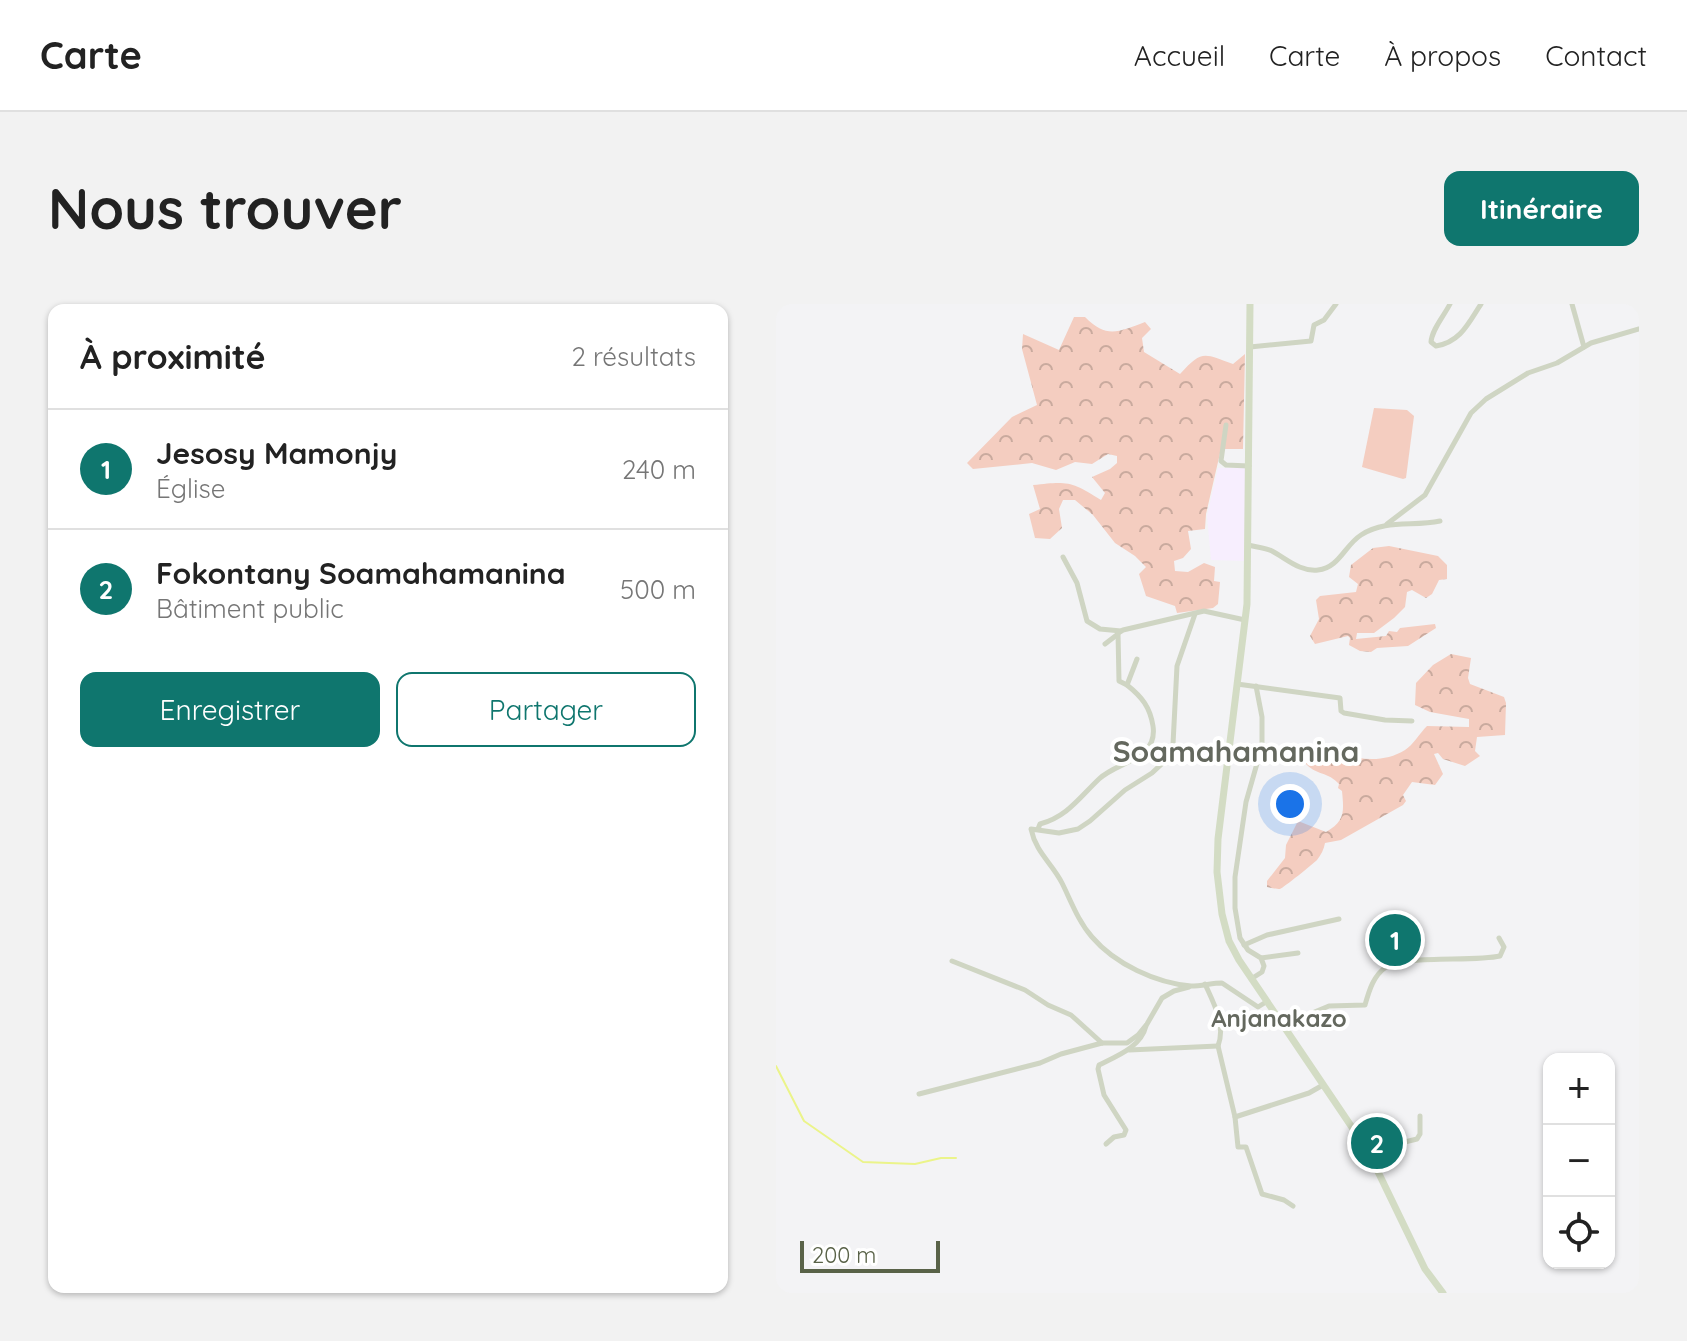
<!DOCTYPE html>
<html lang="fr">
<meta charset="utf-8">
<style>
:root{--surface:#fff;--page:#f2f2f2;--text:#222;--muted:#767676;--line:#e0e0e0;--accent:#0f766e}
body{margin:0;font-family:Quicksand,sans-serif;background:var(--page);color:var(--text)}
.controls{position:absolute;right:24px;bottom:24px;display:grid;overflow:hidden;border-radius:16px;box-shadow:0 2px 6px #0004}
.controls button{width:72px;height:72px;display:grid;place-items:center;padding:0;border:0;border-bottom:2px solid var(--line);background:var(--surface);color:var(--text);font:40px sans-serif}
.scale{position:absolute;left:24px;bottom:20px;width:140px;box-sizing:border-box;padding-left:8px;border:4px solid #596248;border-top:0;font-size:22px;line-height:28px;white-space:nowrap;color:#596248;-webkit-text-stroke:6px #fff;paint-order:stroke}
.you{position:absolute;left:514px;top:500px;width:28px;height:28px;margin:-20px;border:6px solid #fff;border-radius:50%;background:#1a73e8;box-shadow:0 0 0 12px #1a73e833}
.badge{display:grid;place-items:center;width:52px;height:52px;border-radius:50%;background:var(--accent);color:#fff;font-size:26px;font-weight:700}
.pin{position:absolute;translate:-50% -50%;border:4px solid #fff;box-shadow:0 2px 8px #0006}
.list{margin:0;padding:0;list-style:none}
h2{display:flex;justify-content:space-between;align-items:center;height:104px;margin:0;padding:0 32px;font-size:34px}
h2 small{font-size:26px;font-weight:400;color:var(--muted)}
.list li{display:grid;grid-template-columns:52px 1fr auto;gap:24px;align-items:center;box-sizing:border-box;height:120px;padding:0 32px;border-top:2px solid var(--line)}
.list b{display:block;font-size:30px;white-space:nowrap}
.list p{margin:0;font-size:26px;white-space:nowrap;color:var(--muted)}
.list em{font-size:26px;font-style:normal;color:var(--muted)}
.actions{display:flex;gap:16px;padding:24px 32px}
.actions a{flex:1;padding:18px 0;border:2px solid var(--accent);border-radius:16px;text-align:center;font-size:28px;color:var(--accent)}
.actions .main{background:var(--accent);color:#fff}
.icon{flex:none;width:44px;height:44px;fill:none;stroke:currentColor;stroke-width:2;stroke-linecap:round;stroke-linejoin:round}
.map{position:relative;flex:none;width:863px;height:989px;overflow:hidden;border-radius:16px}
header{display:flex;align-items:center;gap:48px;box-sizing:border-box;height:112px;padding:0 40px;background:var(--surface);border-bottom:2px solid var(--line)}
header strong{font-size:38px}
nav{display:flex;gap:44px;margin-inline-start:auto;font-size:28px}
.intro{display:flex;align-items:center;justify-content:space-between;box-sizing:border-box;height:192px;padding:0 48px}
h1{margin:0;font-size:56px}
.button{padding:20px 36px;border-radius:16px;background:var(--accent);color:#fff;font-size:28px;font-weight:700}
main{display:flex;gap:48px;padding:0 48px}
aside{flex:1;background:var(--surface);border-radius:16px;box-shadow:0 2px 6px #0004}
.map>svg:first-child{display:block}
.commercial{fill:#f7eefe}
.forest{fill:url(#forest-crowns)}
.pitch{fill:#f4cdc0}
.lines{fill:none;stroke-linecap:round;stroke-linejoin:round}
.stream{stroke:#ebf48a;stroke-width:2}
.street{stroke:#cfd5c3;stroke-width:5}
.secondary{stroke:#d3dcc4;stroke-width:7}
.labels{text-anchor:middle;stroke-width:8;stroke-linejoin:round;paint-order:stroke}
.neighbourhood-label{font-size:24px;font-weight:bold;fill:#64685e;stroke:#fff}
.district-label{font-size:30px;font-weight:bold;fill:#64685e;stroke:#fff}
</style>
<header>
<strong>Carte</strong>
<nav><a>Accueil</a><a>Carte</a><a>À propos</a><a>Contact</a></nav>
</header>
<div class="intro"><h1>Nous trouver</h1><a class="button">Itinéraire</a></div>
<main>
<aside>
<h2>À proximité<small>2 résultats</small></h2>
<ul class="list">
<li><span class="badge">1</span><div><b>Jesosy Mamonjy</b><p>Église</p></div><em>240 m</em></li>
<li><span class="badge">2</span><div><b>Fokontany Soamahamanina</b><p>Bâtiment public</p></div><em>500 m</em></li>
</ul>
<div class="actions"><a class="main">Enregistrer</a><a>Partager</a></div>
</aside>
<div class="map">
<svg width="863" height="989" viewBox="0 0 863 989">
<defs>
<pattern id="forest-crowns" width="20" height="18" patternUnits="userSpaceOnUse" patternTransform="scale(2)"><rect width="20" height="18" fill="#f4cdc0"/><path d="M2 6a3 3 0 1 1 6 0M12 15a3 3 0 1 1 6 0" fill="none" stroke="#c9aa9e"/></pattern>
</defs>
<rect width="100%" height="100%" fill="#f3f3f5"/>
<!-- commercial -->
<path class="commercial" d="M442 164H471L468 257 435 256 431 212Z"/>
<!-- forest -->
<g class="forest">
<path d="M298 13H309C331 35 342 28 369 18L375 25 366 34 368 48 404 70C426 46 427 49 457 60L469 50 467 145H445L430 210 429 225 412 227 415 245 407 254 398 257 399 267 412 268 428 259 439 263 438 277 444 278 442 300 437 304 401 309 399 302 370 292 363 270 370 263 359 252 339 239 317 211 299 196H287L283 205 286 224 274 235 259 234 253 210 264 205 257 181C291 177 296 177 325 196L329 189 316 173 334 165 341 159V152L332 150 316 160 299 158 280 166 256 159 197 165 191 159 236 113 261 101 246 45 247 30 283 46Z"/>
<path d="M613 242 662 252 671 261V275L663 276 656 290 650 294 636 286 631 288 629 303 618 314 598 329H581L580 335 610 332 613 327 621 328 624 324 659 320 660 324 632 342 601 344 595 348 584 347 573 341 574 334 572 332 539 340 534 332 543 315 540 296 544 292 580 288 582 280 573 273 575 261 597 244Z"/>
<path d="M675 350 695 354 692 374 694 380 728 393 730 399 729 431 701 433 699 447 704 452 689 462 667 455 662 449 658 450 667 470 659 481 636 478 627 491 630 497 627 501 565 536 549 539C548 545 545 551 541 556 537 560 507 584 504 585 502 585 494 584 491 583V577L509 554 510 541 522 517 550 528C569 517 568 508 566 487L562 484 563 480C553 468 539 471 529 459L532 445 542 440C567 453 602 463 629 446 637 441 644 429 651 422L693 423V415L654 408 639 401 640 379 657 361Z"/>
</g>
<!-- pitch -->
<path class="pitch" d="M598 104 631 106 638 112 630 174 627 175 586 163Z"/>
<g class="lines">
<!-- stream -->
<path class="stream" d="M0 762 28 817 87 858 139 860 165 854H180"/>
<!-- street -->
<g class="street">
<path d="M674 0C668 12 656 25 655 38L660 42C685 38 693 18 705 0"/>
<path d="M796 0 808 43"/>
<path d="M474 43 535 37 538 21 548 16 560 0"/>
<path d="M450 121 445 157 450 161 473 162"/>
<path d="M611 220 649 191 695 109 710 95 752 69 781 59 815 39 863 25"/>
<path d="M472 241C480 243 489 244 496 247 511 255 524 268 542 266 563 264 569 241 585 231 610 215 637 223 664 217"/>
<path d="M287 253 301 279 311 317 324 325 345 327"/>
<path d="M419 310 401 362 397 440 391 455 376 469 349 486 314 517 302 525 283 529 255 525C260 549 276 559 286 579 295 597 302 617 316 633 339 660 380 679 415 682 426 682 436 679 446 679L482 703 490 698"/>
<path d="M329 340 342 330"/>
<path d="M461 380 564 394 565 407 568 409 609 416 636 417"/>
<path d="M351 381 343 377 342 329 347 326 428 307 469 316"/>
<path d="M262 525 264 520C291 513 304 493 323 475 342 457 382 456 377 422 374 403 366 393 351 381L361 355"/>
<path d="M468 641 491 631 563 615"/>
<path d="M485 654 522 649"/>
<path d="M176 657 249 686 272 701 295 711 326 739"/>
<path d="M475 675 486 668 488 662 485 654 472 646 464 634 459 604V573L470 498 486 442V413L480 382"/>
<path d="M429 680C438 700 450 721 442 742L459 813 462 843H470L486 890 508 896 517 902"/>
<path d="M501 714 516 710 529 712 553 702 589 701C593 687 597 672 610 663 628 651 698 658 724 652L728 643 723 634"/>
<path d="M353 746 442 742"/>
<path d="M143 790 264 759 285 750 326 739H351L362 731 371 720 386 694 398 687 413 683"/>
<path d="M459 813 533 789 547 781"/>
<path d="M330 840 338 833 348 831 350 826 328 791 322 765 323 761C341 752 365 743 370 722"/>
<path d="M592 847 641 835 644 830V812"/>
</g>
<!-- secondary -->
<path class="secondary" d="M474 0 471 300 442 535 441 568 446 610 453 637 463 656 592 847 649 965 667 989"/>
</g>
<g class="labels">
<!-- neighbourhood labels -->
<g class="neighbourhood-label">
<text x="503" y="723">Anjanakazo</text>
</g>
<!-- district labels -->
<g class="district-label">
<text x="460" y="458">Soamahamanina</text>
</g>
</g>
</svg>
<div class="controls">
<button>+</button>
<button>−</button>
<button><svg class="icon" aria-label="locate" viewBox="0 0 24 24"><circle cx="12" cy="12" r="6"/><path d="M12 2v4M12 18v4M2 12h4M18 12h4"/></svg></button>
</div>
<div class="scale">200 m</div>
<div class="you"></div>
<div class="pin badge" style="left:619px;top:636px">1</div>
<div class="pin badge" style="left:601px;top:839px">2</div>
</div>
</main>
